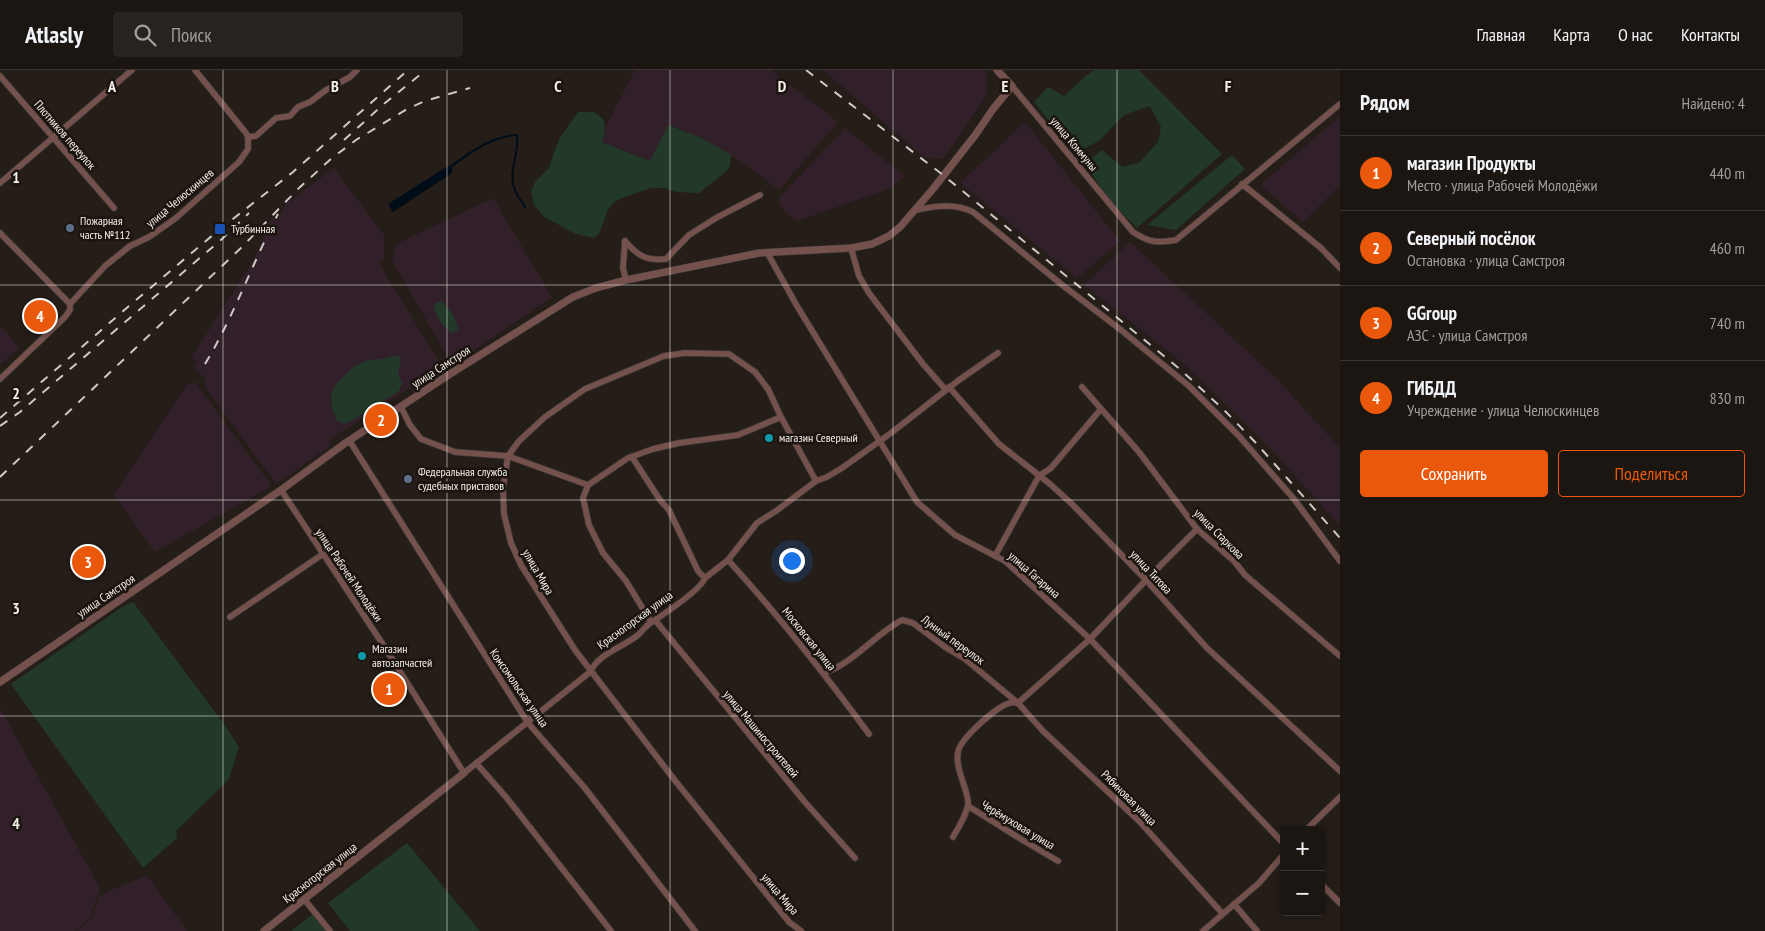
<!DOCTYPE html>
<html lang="ru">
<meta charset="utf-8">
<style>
:root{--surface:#1b1612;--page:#282320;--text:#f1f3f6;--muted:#a09f9f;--line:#393532;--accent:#ea580c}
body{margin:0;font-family:"PT Sans Narrow",sans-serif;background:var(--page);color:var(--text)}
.controls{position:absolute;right:15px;bottom:15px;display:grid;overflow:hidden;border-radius:5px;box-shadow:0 2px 12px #0003}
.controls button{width:45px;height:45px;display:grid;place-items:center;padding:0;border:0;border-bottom:1px solid var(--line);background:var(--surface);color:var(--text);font:25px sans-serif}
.you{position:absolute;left:791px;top:490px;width:18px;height:18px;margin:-12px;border:4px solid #fff;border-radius:50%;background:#1a73e8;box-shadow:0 0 0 8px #1a73e833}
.badge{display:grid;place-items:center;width:32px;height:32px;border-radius:50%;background:var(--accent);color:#fff;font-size:16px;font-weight:700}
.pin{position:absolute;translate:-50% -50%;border:2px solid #fff;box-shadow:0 1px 5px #0006}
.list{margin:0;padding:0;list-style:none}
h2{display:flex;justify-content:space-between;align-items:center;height:65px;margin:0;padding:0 20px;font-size:21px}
h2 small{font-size:16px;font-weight:400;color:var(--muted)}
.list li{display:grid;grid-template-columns:32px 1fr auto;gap:15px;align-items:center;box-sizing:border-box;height:75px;padding:0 20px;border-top:1px solid var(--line)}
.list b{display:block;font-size:19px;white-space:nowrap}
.list p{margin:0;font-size:16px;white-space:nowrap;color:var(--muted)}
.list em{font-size:16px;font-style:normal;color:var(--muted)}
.actions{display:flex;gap:10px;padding:15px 20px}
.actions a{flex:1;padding:11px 0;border:1px solid var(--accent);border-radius:5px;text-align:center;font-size:18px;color:var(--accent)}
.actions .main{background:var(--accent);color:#fff}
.icon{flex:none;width:28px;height:28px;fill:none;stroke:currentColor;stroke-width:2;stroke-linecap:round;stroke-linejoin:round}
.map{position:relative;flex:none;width:1340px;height:861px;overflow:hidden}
header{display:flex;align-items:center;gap:30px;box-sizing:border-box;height:70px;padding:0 25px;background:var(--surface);border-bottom:1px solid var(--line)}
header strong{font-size:24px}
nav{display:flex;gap:28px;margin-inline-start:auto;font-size:18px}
.search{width:350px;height:45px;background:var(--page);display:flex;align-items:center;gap:12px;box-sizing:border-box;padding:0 18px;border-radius:5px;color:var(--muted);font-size:19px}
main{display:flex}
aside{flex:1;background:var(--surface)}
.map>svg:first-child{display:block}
.industrial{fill:#312029}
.green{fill:#223929}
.water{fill:#000d18}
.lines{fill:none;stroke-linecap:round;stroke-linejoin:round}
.stream{stroke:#000d18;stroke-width:2}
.minor-casing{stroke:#413a36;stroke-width:7}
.tertiary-casing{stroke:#413a36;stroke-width:8}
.minor{stroke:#75514d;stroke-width:5.5}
.tertiary{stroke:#75514d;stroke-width:7}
.rail{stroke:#cec9c5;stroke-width:2;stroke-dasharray:9 9;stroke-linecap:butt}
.grid{fill:none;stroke:#f4efeb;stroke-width:1;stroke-opacity:0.55}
.service-dot{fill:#5c6f8a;stroke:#1b140f;stroke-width:2}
.transit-dot{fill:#1a4fb4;stroke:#1b140f;stroke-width:2}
.culture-dot{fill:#0f9aa8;stroke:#1b140f;stroke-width:2}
.labels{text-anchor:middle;stroke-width:5;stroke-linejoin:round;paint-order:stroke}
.street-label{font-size:12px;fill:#f4efeb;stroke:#1b140f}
.poi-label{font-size:12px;fill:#f4efeb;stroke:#1b140f;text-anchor:start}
.grid-label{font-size:16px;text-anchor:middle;font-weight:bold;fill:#f4efeb;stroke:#1b140f;stroke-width:5;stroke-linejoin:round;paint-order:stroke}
</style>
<header>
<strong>Atlasly</strong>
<div class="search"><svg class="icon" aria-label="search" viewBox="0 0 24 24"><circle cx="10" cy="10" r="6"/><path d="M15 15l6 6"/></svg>Поиск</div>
<nav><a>Главная</a><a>Карта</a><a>О нас</a><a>Контакты</a></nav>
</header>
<main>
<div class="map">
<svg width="1340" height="861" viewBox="0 0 1340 861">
<rect width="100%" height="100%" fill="#241d18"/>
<!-- industrial -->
<g class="industrial">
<path d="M635 0H771L838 52 779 120 742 92 702 68 669 55 650 91 601 72 605 58Z"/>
<path d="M823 0H986L987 25 943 89 925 88Z"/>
<path d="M1340 46V115L1303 152 1260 115Z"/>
<path d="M1025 52 1120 171 1077 208 960 113Z"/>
<path d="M845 58 904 106 891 118 797 151 785 142 778 129Z"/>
<path d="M334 98 384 165V188L379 193 442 297 330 369 329 377 276 414 204 316 206 309 193 297 198 292 191 288 253 191 272 148 278 149 286 134Z"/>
<path d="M493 128 552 227 452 295 392 190 396 174Z"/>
<path d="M1130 172 1277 309 1340 378V456L1270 378 1184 294 1084 215Z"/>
<path d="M0 255 19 278 0 295Z"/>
<path d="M195 312 272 416 155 482 114 425 187 314Z"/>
<path d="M0 638 100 818 90 848 75 861H0Z"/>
<path d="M147 805 187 861H77L91 849 99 827 109 821Z"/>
</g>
<!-- green -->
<g class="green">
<path d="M1095 0H1139L1222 84 1137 158 1110 131 1085 93 1102 80 1122 97 1139 93 1158 72 1161 57 1150 36 1124 45 1099 71 1075 83 1034 32 1048 17 1064 26 1087 5Z"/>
<path d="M578 42H594L604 50 605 58 602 72 650 91 668 55 702 68 731 85 730 96 728 100 699 123 677 122 664 118H651L622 128 613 133 608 140 599 164 594 168 576 164 544 147 534 135 531 122 535 112 549 98 554 82 560 68Z"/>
<path d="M1232 85 1245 99 1176 160 1147 155Z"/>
<path d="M441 231C449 237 457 250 458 260L452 263C442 256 437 248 434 237L436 233Z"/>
<path d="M393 286H399L401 290 398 305 402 313 399 321 346 354 337 351C334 343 329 332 332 323 335 313 355 293 366 291 376 289 382 290 393 286Z"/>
<path d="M133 532 224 654 239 677 229 709 176 761 177 768 143 798 11 614 122 537Z"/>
<path d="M407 773 480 861H350L328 833Z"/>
<path d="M314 843 326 861H291Z"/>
</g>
<!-- water -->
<path class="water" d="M448 96 452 98V103L393 142 388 134Z"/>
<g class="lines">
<!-- stream -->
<path class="stream" d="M449 98C469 83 492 66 517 65 520 82 507 103 515 120 517 126 522 131 525 137"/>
<!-- minor casing -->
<g class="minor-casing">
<g id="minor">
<path d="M0 6 114 138"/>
<path d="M1012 16 1133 162C1150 173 1157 173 1176 170L1340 34"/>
<path d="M248 67 256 66 276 48 290 46 298 37 310 32 326 20 350 7 357 0"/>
<path d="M0 113 132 0"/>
<path d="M1242 114 1321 178 1340 198"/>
<path d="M916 140C935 136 954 133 973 142L1061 214 1121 260 1189 316 1238 365 1294 429 1340 491"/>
<path d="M0 163 70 234"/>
<path d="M625 171C638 186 646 191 666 189L689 165 716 148 760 125"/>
<path d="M625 171 623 198 626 210"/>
<path d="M851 178 859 206 869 223 923 294 946 320"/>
<path d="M768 184 797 236 917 432 955 465 1005 491 1090 569 1284 774"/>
<path d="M0 309 65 247 70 240V234L105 196 130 176 149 167 176 148 239 92 248 79V67L246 63 195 0"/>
<path d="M949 317 999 374 1050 414 1072 434 1146 510 1207 578 1340 701"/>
<path d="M1082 317 1139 382 1197 459 1234 491 1245 505 1340 586"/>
<path d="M401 337 410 355 421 369 455 382 508 386 588 415"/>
<path d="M349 370 528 653 584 717 695 861"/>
<path d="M632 387 660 430 669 440 698 501 705 508"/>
<path d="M281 420 382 573 464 703 590 602C599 583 622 578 638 565 643 561 646 555 652 552 664 544 701 520 705 508L728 490 757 453 776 441 816 411 827 407 842 398 891 363 959 310 998 283"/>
<path d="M995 486 1039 406 1051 398 1101 339"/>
<path d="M728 490C778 545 824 603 869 664"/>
<path d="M230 547 323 484"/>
<path d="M655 550 804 731 855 788"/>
<path d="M651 552 626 511 603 483 589 455 583 428 588 415 628 388 653 379 679 373 738 365 781 347"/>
<path d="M824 603C854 593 874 565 902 550L913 553 945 577 965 589 1018 633 1043 661 1139 751 1222 843"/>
<path d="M476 693 506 727 611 861"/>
<path d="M968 736 1024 771 1058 791"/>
<path d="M1306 760 1340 727"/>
<path d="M953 767C958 758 969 741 968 731 966 715 955 698 958 682 960 669 997 636 1010 633 1013 632 1015 633 1018 633L1090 569 1146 510 1197 459"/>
<path d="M1321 814 1340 833"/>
<path d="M304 829 330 861"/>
<path d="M1234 834 1257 861"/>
<path d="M801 861 789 852 673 708 575 580 521 495 511 473 504 444 503 418 508 386 519 371 545 347 585 319 664 286 685 283 729 284 755 302 768 319 781 347 816 411"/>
<path d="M1203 861 1259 813 1284 784"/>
</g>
</g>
<!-- tertiary casing -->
<g class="tertiary-casing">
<g id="tertiary">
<path d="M0 612 281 420 344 374 450 304 573 227 596 218 626 210 759 183 851 178 872 174 889 166 900 157 933 119 976 64 993 39 1012 16 997 0"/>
<path d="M264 861 464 703"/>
</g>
</g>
<!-- minor -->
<use href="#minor" class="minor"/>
<!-- tertiary -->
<use href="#tertiary" class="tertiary"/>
<!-- rail -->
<g class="rail">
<path d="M806 0 943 105 1181 300 1226 342 1256 373 1340 468"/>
<path d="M344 70 385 33 426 0"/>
<path d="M205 294C234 246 252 194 278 144"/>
<path d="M0 348 129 236 220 159 293 102 408 0"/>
<path d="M0 356 20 342 222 169 249 143"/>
<path d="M0 407 242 177 299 118 332 88 356 70 407 39 425 31 470 18"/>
</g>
</g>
<!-- grid -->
<path class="grid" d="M223 0V861M447 0V861M670 0V861M893 0V861M1117 0V861M0 215H1340M0 430H1340M0 646H1340"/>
<!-- markers -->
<g class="service-dot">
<circle cx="70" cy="158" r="5"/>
<circle cx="408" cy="409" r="5"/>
</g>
<rect class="transit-dot" x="214" y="153" width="12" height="12" rx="2.5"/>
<g class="culture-dot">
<circle cx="769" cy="368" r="5"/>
<circle cx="362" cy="586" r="5"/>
</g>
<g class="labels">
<!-- street labels -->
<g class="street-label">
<text transform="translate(65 65) rotate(49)" y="4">Плотников переулок</text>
<text transform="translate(1074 74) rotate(50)" y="4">улица Коммуны</text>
<text transform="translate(180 128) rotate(-40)" y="4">улица Челюскинцев</text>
<text transform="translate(441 297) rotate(-33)" y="4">улица Самстроя</text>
<text transform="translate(1219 464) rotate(45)" y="4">улица Старкова</text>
<text transform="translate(538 502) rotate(60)" y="4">улица Мира</text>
<text transform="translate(1151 502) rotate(47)" y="4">улица Титова</text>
<text transform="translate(349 505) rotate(56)" y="4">улица Рабочей Молодёжи</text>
<text transform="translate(1034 505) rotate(41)" y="4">улица Гагарина</text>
<text transform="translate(106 526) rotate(-34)" y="4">улица Самстроя</text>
<text transform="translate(635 550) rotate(-36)" y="4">Красногорская улица</text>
<text transform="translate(809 569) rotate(51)" y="4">Московская улица</text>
<text transform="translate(953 570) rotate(36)" y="4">Лунный переулок</text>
<text transform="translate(519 618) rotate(55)" y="4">Комсомольская улица</text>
<text transform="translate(761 664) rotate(50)" y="4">улица Машиностроителей</text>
<text transform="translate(1129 728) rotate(45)" y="4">Рябиновая улица</text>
<text transform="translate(1018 755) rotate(31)" y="4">Черёмуховая улица</text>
<text transform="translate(320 803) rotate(-38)" y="4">Красногорская улица</text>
<text transform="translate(780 824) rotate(50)" y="4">улица Мира</text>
</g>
<!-- poi labels -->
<g class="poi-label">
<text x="80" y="155">Пожарная<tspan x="80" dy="14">часть №112</tspan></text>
<text x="231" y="163">Турбинная</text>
<text x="779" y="372">магазин Северный</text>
<text x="418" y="406">Федеральная служба<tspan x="418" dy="14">судебных приставов</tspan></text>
<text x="372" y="583">Магазин<tspan x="372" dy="14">автозапчастей</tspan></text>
</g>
</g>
<g class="grid-label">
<text x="112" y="22">A</text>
<text x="335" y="22">B</text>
<text x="558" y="22">C</text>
<text x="782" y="22">D</text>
<text x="1005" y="22">E</text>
<text x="1228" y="22">F</text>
<text x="16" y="113">1</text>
<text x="16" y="329">2</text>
<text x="16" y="544">3</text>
<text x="16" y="759">4</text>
</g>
</svg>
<div class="controls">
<button>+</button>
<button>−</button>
</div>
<div class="you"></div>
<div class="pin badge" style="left:389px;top:619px">1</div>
<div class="pin badge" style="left:381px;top:350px">2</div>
<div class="pin badge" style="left:88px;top:492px">3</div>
<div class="pin badge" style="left:40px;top:246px">4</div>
</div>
<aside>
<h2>Рядом<small>Найдено: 4</small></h2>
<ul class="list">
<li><span class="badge">1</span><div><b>магазин Продукты</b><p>Место · улица Рабочей Молодёжи</p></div><em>440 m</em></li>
<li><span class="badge">2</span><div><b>Северный посёлок</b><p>Остановка · улица Самстроя</p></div><em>460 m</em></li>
<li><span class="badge">3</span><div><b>GGroup</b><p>АЗС · улица Самстроя</p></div><em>740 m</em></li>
<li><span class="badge">4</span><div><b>ГИБДД</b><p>Учреждение · улица Челюскинцев</p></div><em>830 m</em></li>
</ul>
<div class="actions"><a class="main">Сохранить</a><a>Поделиться</a></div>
</aside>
</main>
